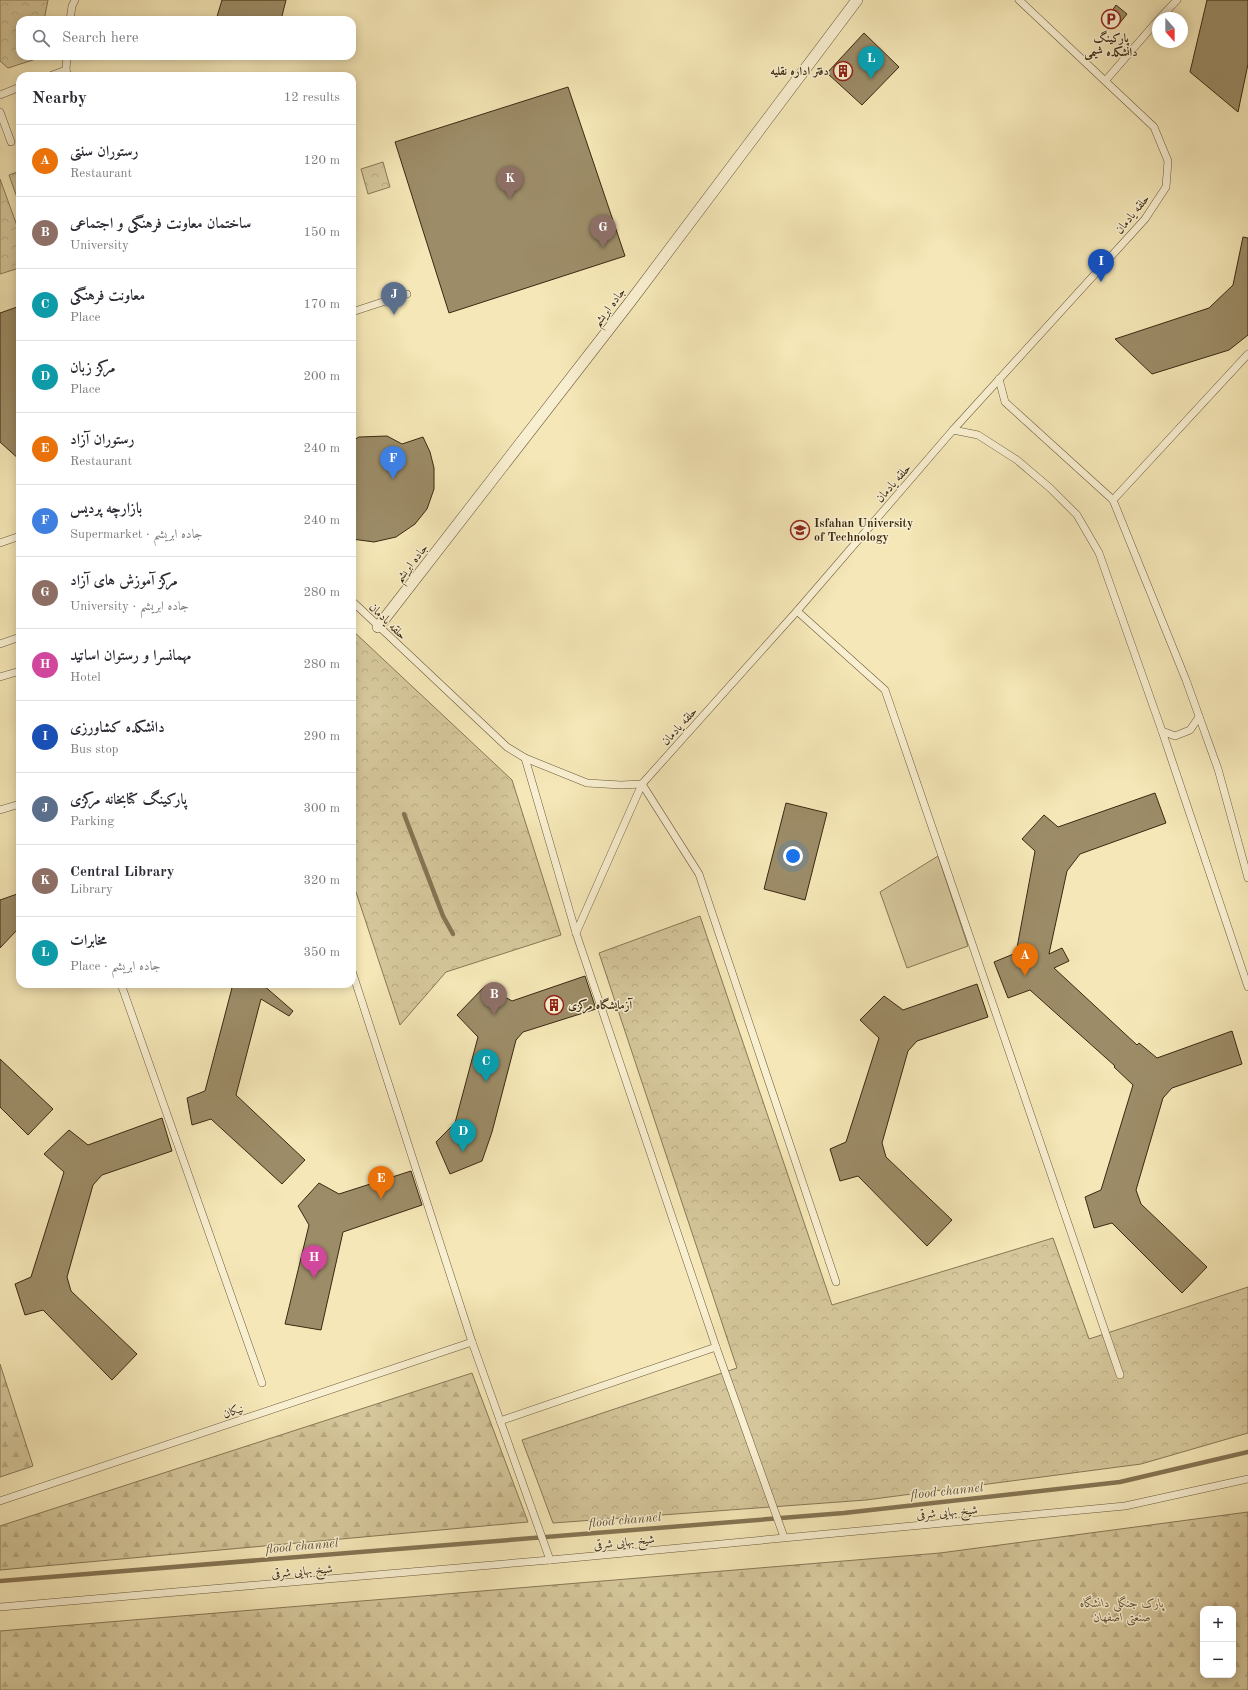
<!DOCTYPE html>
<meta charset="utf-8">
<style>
:root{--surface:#fff;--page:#f7f7f7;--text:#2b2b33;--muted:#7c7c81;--line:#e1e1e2;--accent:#0b8043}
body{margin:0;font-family:"Old Standard TT",Amiri,serif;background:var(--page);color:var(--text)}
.controls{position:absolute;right:12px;bottom:12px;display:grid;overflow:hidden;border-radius:8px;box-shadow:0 2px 10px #0003}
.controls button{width:36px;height:36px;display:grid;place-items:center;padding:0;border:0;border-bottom:1px solid var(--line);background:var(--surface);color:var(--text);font:20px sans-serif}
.compass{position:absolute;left:1152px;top:12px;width:36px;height:36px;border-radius:50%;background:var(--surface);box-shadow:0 2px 10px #0003;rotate:159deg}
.you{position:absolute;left:793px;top:856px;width:14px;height:14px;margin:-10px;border:3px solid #fff;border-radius:50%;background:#1a73e8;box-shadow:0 0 0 6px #1a73e833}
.badge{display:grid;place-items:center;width:26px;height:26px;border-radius:50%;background:var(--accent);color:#fff;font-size:13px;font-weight:700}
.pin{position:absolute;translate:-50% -33px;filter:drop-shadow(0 1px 2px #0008)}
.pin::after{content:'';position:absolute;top:21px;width:14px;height:12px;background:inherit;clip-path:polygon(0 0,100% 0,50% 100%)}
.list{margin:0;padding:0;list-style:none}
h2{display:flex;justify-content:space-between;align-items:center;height:52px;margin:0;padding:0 16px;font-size:17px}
h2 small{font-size:13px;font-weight:400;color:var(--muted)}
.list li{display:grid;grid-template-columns:26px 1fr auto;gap:12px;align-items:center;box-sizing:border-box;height:72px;padding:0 16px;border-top:1px solid var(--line)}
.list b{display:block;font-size:15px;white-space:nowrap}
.list p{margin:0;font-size:13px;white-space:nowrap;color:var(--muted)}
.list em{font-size:13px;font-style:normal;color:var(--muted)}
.icon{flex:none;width:22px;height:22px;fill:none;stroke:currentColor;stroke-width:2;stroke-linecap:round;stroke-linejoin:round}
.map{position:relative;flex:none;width:1248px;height:1690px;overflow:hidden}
.search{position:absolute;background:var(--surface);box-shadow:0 2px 10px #0003;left:16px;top:16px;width:340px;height:44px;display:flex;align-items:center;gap:10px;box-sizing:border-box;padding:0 14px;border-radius:12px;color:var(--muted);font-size:15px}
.panel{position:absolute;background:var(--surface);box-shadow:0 2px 10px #0003;left:16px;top:72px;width:340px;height:916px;border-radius:12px}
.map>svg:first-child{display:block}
.grass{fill:#d5c79b;stroke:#887856}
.forest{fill:url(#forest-firs);stroke:#887856;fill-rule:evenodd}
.park{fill:url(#park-crowns);stroke:#887856}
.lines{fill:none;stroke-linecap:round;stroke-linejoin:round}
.stream{stroke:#857453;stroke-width:4.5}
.building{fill:#9c8c67;stroke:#3b2911}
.service-casing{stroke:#6a583a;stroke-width:8}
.pedestrian-casing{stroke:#6a583a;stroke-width:12}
.service{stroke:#f8efd0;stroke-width:7}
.pedestrian{stroke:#f8efd0;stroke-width:11}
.labels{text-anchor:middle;stroke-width:3;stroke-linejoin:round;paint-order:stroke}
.poi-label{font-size:12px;font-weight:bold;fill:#3b2911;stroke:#f8efd0;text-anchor:start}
.street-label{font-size:12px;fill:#3b2911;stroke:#f8efd0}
.park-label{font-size:12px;font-style:italic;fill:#625034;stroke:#f8efd0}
.water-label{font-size:13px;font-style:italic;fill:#604e32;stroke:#f8efd0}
</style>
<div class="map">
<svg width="1248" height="1690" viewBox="0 0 1248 1690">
<defs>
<pattern id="forest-firs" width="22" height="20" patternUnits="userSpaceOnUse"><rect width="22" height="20" fill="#d5c79b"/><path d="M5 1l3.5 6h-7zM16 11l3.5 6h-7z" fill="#b8ab84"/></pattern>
<pattern id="park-crowns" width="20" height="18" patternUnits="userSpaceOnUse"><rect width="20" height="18" fill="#d5c79b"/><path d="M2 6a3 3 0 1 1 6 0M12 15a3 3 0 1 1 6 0" fill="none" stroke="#b8ab84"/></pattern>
</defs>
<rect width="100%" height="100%" fill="#f5e7b7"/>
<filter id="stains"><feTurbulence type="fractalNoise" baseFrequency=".005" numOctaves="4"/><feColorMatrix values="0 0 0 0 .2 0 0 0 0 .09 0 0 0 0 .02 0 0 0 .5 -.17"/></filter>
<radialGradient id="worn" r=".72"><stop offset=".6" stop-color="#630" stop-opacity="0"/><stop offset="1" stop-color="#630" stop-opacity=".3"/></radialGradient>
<!-- grass -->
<path class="grass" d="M938 856 968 946 907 968 880 892Z"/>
<!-- forest -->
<g class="forest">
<path d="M0 1364 33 1466 0 1477Z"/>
<path d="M472 1373 528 1522 0 1570V1526Z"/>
<path d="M1248 1512V1690H0V1631L940 1553ZM1203 1609H1233V1675H1203Z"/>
</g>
<!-- park -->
<g class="park">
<path d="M0 0H48L44 20H20V56H37L36 59 8 68 0 61Z"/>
<path d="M383 162 390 187 368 194 361 169Z"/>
<path d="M20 171V206L9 175Z"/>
<path d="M0 179 20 234V270L16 269 0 274Z"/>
<path d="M352 630 512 780 561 935 446 972 400 1025 352 880Z"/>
<path d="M700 916 832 1305 1053 1238 1089 1339 1248 1287V1433L1141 1464 866 1500 553 1523 522 1440 737 1368 599 953Z"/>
</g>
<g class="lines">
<!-- stream -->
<g class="stream">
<path d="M404 814 443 916 453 934"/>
<path d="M0 1581 844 1513 1120 1482 1248 1452"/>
</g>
</g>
<!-- building -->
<g class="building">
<path d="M222 0H286L281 20H216Z"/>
<path d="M1207 0H1248V64L1238 112 1190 72Z"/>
<path d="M1116 5 1127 14 1119 24 1109 15Z"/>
<path d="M864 33 899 67 862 105 827 73Z"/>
<path d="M568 87 625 256 449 313 395 142Z"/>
<path d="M1243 237 1248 238V335L1229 350 1152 374 1115 339 1209 308 1233 285Z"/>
<path d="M20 306V460L0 442V313Z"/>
<path d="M387 436 402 444 423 437 430 452 434 468V489L427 509 415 524 396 537 374 542 352 539V441L359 437Z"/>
<path d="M1155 793 1166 823 1080 854 1067 871 1049 954 1062 948 1069 961 1054 968 1137 1045 1139 1043 1157 1058 1232 1031 1242 1064 1172 1088 1163 1098 1136 1190 1141 1204 1207 1267 1182 1293 1112 1223 1094 1228 1085 1197 1101 1190 1133 1085 1114 1067 1115 1066 1030 990 1008 998 994 962 1016 953 1035 851 1022 839 1044 815 1058 827Z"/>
<path d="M786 803 827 813 805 900 764 889Z"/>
<path d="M20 893V929L17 930 0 948V900Z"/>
<path d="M585 976 596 1009 523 1032 516 1040 492 1132 482 1161 450 1174 436 1142 455 1123 478 1037 457 1015 485 986 512 1001Z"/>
<path d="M233 984H262L293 1011 289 1016 261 999 236 1095 305 1160 282 1184 211 1119 192 1125 187 1098 205 1091Z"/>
<path d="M977 984 988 1017 917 1041 908 1051 882 1143 886 1157 952 1220 927 1246 858 1176 840 1181 830 1149 846 1142 879 1038 860 1020 884 996 903 1010Z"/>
<path d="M0 1059 53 1109 28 1135 0 1107Z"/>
<path d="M162 1118 172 1151 102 1175 93 1185 67 1277 71 1291 137 1354 112 1380 43 1310 25 1315 15 1284 31 1277 64 1172 44 1154 69 1130 88 1145Z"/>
<path d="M411 1171 422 1205 343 1232 321 1330 285 1324 309 1225 298 1206 319 1183 339 1194Z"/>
</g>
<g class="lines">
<!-- service casing -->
<g class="service-casing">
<g id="service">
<path d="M1160 18 1177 0"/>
<path d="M70 20 72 6 75 0"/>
<path d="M67 56 66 70 68 76"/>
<path d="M50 76 66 70"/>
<path d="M1106 80 1158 20"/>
<path d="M0 95 20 87"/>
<path d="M0 112 11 142"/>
<path d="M352 312 407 294"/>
<path d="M999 379 1005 402 1113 500 1186 680 1218 769 1248 878"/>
<path d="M953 430 978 435 1017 460 1050 488 1077 515 1099 553 1162 731 1248 987"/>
<path d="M1113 500 1248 354"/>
<path d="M0 543 20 536"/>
<path d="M352 601 507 747 525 758 587 783 621 785 642 784 797 611 953 430 1145 219 1166 187 1168 161 1154 127 1019 0"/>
<path d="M797 611 885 690 1120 1375"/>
<path d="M0 644 20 637"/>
<path d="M0 677 20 671"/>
<path d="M1162 731 1175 736 1190 730 1199 717"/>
<path d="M525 758 576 933 716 1347 784 1537"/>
<path d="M642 784 699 874 836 1282"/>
<path d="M0 810 20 804"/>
<path d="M576 933 642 784"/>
<path d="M352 971 472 1342 550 1560"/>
<path d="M121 984 262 1383"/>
<path d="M500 1421 716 1347"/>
<path d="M0 1501 472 1342"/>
<path d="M0 1607 550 1560 1125 1506 1248 1479"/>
</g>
</g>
<!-- pedestrian casing -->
<g class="pedestrian-casing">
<path id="pedestrian" d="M378 627 630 302 857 0"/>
</g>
<!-- service -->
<use href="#service" class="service"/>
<!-- pedestrian -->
<use href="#pedestrian" class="pedestrian"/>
</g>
<!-- icons -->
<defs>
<g id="parking-ring" transform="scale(1)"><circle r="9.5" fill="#f8efd0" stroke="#8f2418" stroke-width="1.5"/><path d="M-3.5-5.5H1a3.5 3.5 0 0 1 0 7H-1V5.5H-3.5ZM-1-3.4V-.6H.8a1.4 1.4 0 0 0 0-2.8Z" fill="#8f2418"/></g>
<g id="building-ring" transform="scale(1)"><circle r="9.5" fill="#f8efd0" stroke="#8f2418" stroke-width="1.5"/><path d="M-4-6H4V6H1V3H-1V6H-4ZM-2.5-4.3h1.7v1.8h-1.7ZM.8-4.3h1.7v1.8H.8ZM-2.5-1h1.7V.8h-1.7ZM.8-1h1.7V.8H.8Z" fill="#8f2418"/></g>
<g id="university-ring" transform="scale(1)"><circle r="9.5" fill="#f8efd0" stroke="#8f2418" stroke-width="1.5"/><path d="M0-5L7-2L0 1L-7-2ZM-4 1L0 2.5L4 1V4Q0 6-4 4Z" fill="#8f2418"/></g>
</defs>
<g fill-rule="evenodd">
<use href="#parking-ring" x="1111" y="19"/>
<use href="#building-ring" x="843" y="71"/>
<use href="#university-ring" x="800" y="530"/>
<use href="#building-ring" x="554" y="1005"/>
</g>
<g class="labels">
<!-- poi labels -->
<g class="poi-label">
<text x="1111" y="42" text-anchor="middle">پارکینگ<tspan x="1111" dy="14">دانشکده شیمی</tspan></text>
<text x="829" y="75" text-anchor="end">دفتر اداره نقلیه</text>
<text x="814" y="527">Isfahan University<tspan x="814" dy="14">of Technology</tspan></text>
<text x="568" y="1009">آزمایشگاه مرکزی</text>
</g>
<!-- street labels -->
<g class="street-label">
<text transform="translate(1132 214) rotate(-51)" y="4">حلقه یادمان</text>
<text transform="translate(609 307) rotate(-53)" y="4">جاده ابریشم</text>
<text transform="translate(893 483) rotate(-49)" y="4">حلقه یادمان</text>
<text transform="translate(411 563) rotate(-52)" y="4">جاده ابریشم</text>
<text transform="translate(388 621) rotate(44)" y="4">حلقه یادمان</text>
<text transform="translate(679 726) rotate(-48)" y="4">حلقه یادمان</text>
<text transform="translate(233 1411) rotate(-19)" y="4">نیکان</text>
<text transform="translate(947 1512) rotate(-5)" y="4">شیخ بهایی شرقی</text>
<text transform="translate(624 1542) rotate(-6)" y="4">شیخ بهایی شرقی</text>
<text transform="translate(302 1571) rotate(-5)" y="4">شیخ بهایی شرقی</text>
</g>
<!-- park labels -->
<g class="park-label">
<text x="1122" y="1607">پارک جنگلی دانشگاه<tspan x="1122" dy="14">صنعتی اصفهان</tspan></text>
</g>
<!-- water labels -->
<g class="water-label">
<text transform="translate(947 1490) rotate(-6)" y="5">flood channel</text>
<text transform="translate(625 1519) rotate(-5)" y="5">flood channel</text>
<text transform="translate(302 1545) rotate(-5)" y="5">flood channel</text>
</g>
</g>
<rect width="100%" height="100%" filter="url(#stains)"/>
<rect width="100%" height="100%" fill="url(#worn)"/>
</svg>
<div class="controls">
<button>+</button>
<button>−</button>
</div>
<svg class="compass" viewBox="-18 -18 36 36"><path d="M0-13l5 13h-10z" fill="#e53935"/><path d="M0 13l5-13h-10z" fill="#7c7c81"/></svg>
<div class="you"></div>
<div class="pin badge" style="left:1025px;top:976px;background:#e8710a">A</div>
<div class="pin badge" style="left:494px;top:1015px;background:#8d6e63">B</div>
<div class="pin badge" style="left:486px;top:1082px;background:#0f9aa8">C</div>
<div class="pin badge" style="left:463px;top:1152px;background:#0f9aa8">D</div>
<div class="pin badge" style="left:381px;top:1199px;background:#e8710a">E</div>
<div class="pin badge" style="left:393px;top:479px;background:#3f7fe0">F</div>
<div class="pin badge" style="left:603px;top:248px;background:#8d6e63">G</div>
<div class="pin badge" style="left:314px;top:1278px;background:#d1479c">H</div>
<div class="pin badge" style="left:1101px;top:282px;background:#1a4fb4">I</div>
<div class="pin badge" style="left:394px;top:315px;background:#5c6f8a">J</div>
<div class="pin badge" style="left:510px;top:199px;background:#8d6e63">K</div>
<div class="pin badge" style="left:871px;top:79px;background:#0f9aa8">L</div>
<div class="search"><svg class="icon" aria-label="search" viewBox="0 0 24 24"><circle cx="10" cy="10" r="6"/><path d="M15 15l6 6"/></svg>Search here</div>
<section class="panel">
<h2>Nearby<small>12 results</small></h2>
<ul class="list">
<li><span class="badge" style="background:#e8710a">A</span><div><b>رستوران سنتی</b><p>Restaurant</p></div><em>120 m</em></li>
<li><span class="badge" style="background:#8d6e63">B</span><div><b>ساختمان معاونت فرهنگی و اجتماعی</b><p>University</p></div><em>150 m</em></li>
<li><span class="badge" style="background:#0f9aa8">C</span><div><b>معاونت فرهنگی</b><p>Place</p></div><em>170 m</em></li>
<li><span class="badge" style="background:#0f9aa8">D</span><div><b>مرکز زبان</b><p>Place</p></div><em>200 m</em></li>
<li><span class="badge" style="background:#e8710a">E</span><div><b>رستوران آزاد</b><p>Restaurant</p></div><em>240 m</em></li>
<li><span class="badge" style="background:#3f7fe0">F</span><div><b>بازارچه پردیس</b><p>Supermarket · جاده ابریشم</p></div><em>240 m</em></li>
<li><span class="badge" style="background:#8d6e63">G</span><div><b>مرکز آموزش های آزاد</b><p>University · جاده ابریشم</p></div><em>280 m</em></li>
<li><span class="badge" style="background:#d1479c">H</span><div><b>مهمانسرا و رستوان اساتید</b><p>Hotel</p></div><em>280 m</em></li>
<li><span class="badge" style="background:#1a4fb4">I</span><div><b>دانشکده کشاورزی</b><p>Bus stop</p></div><em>290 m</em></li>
<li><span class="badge" style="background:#5c6f8a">J</span><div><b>پارکینگ کتابخانه مرکزی</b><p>Parking</p></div><em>300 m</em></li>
<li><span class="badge" style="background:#8d6e63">K</span><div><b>Central Library</b><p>Library</p></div><em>320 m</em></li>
<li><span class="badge" style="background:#0f9aa8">L</span><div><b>مخابرات</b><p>Place · جاده ابریشم</p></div><em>350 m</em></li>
</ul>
</section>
</div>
